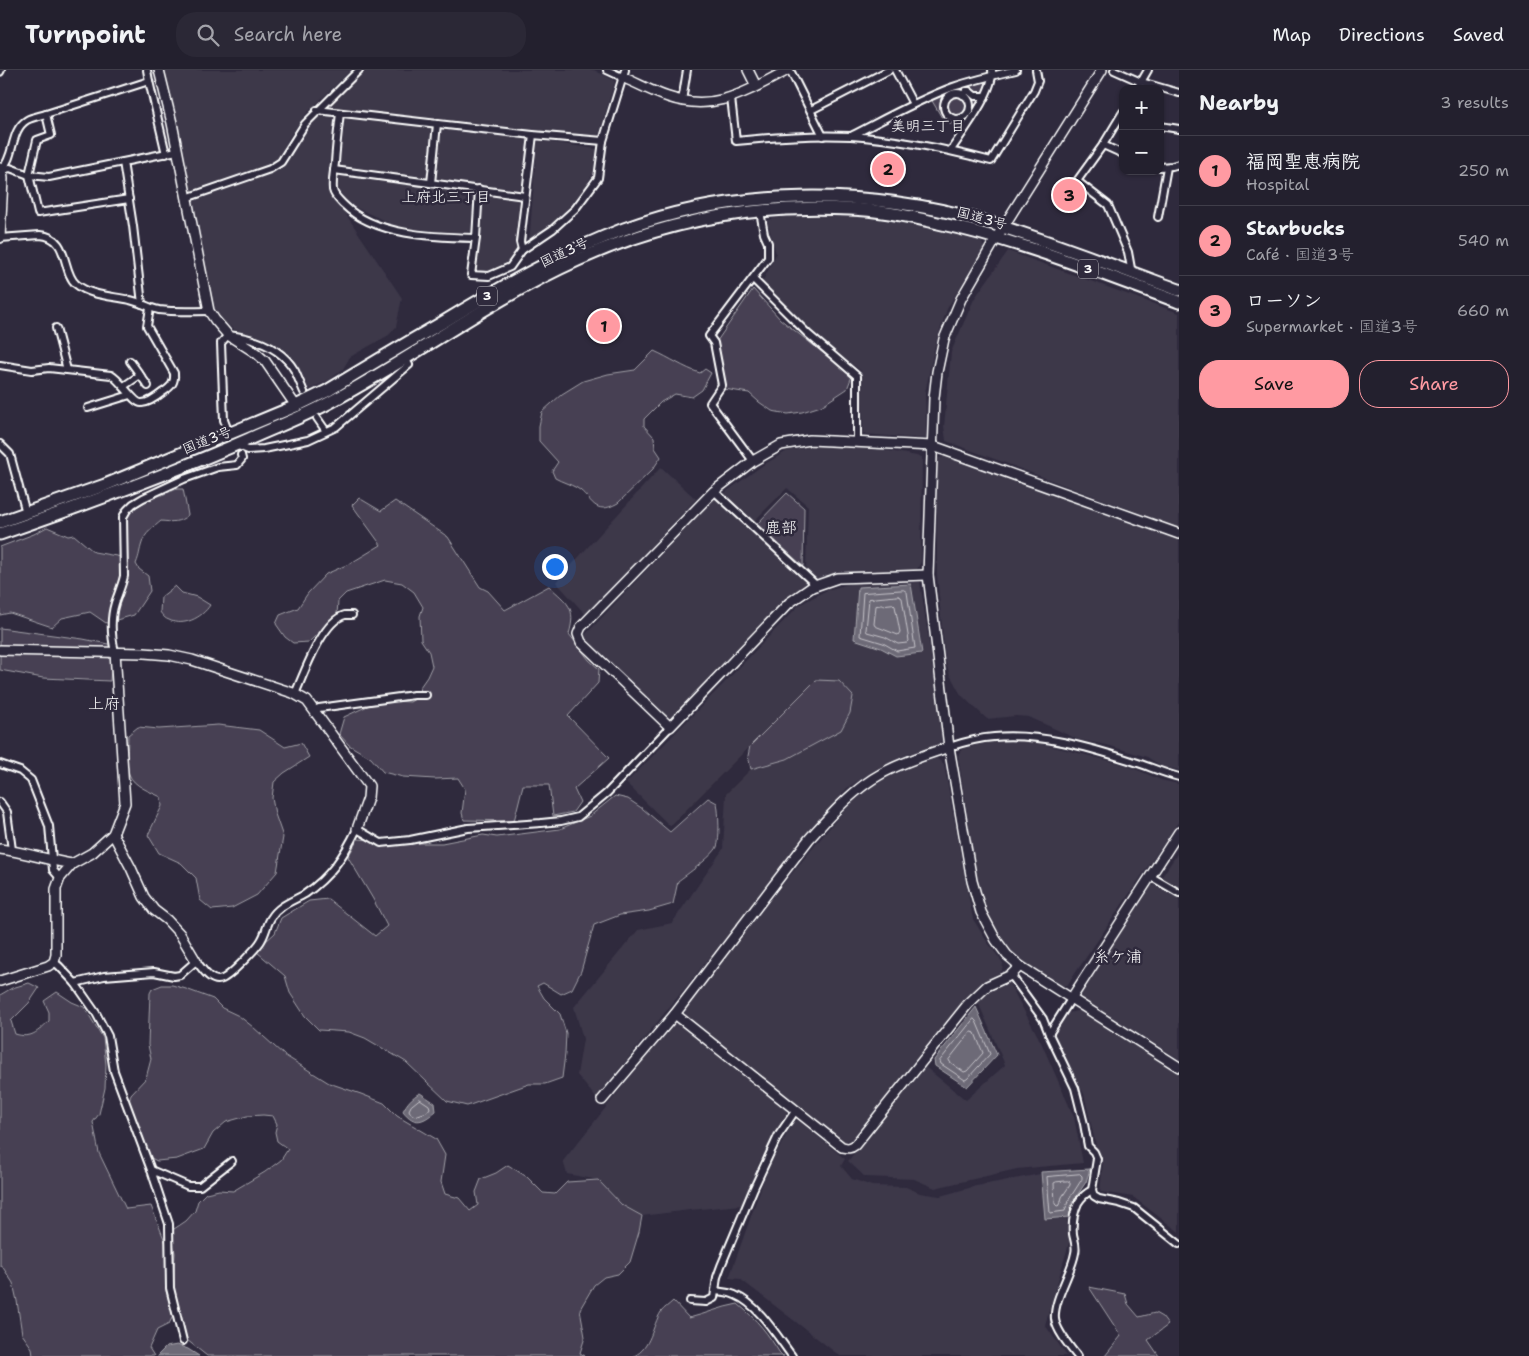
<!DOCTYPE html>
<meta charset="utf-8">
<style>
:root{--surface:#23202e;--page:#2b2836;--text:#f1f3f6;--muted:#a3a3aa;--line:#403e4a;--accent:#ff9aa2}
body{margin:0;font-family:"Shantell Sans","Klee One",sans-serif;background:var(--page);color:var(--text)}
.controls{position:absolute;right:15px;top:15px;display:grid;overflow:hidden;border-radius:10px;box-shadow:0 1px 4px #0004}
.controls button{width:45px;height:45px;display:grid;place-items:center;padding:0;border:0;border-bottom:1px solid var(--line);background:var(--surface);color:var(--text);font:25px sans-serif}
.you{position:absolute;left:554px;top:496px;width:18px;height:18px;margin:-12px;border:4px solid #fff;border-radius:50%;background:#1a73e8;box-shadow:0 0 0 8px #1a73e833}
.badge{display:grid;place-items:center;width:32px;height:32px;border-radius:50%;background:var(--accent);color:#111;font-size:16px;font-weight:700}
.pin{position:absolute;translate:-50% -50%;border:2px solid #fff;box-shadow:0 1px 5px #0006}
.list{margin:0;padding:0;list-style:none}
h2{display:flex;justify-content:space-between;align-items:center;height:65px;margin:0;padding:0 20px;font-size:21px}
h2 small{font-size:16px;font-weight:400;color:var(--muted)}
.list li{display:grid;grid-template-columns:32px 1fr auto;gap:15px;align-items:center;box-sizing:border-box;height:70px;padding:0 20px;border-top:1px solid var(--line)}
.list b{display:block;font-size:19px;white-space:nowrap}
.list p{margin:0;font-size:16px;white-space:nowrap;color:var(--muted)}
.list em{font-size:16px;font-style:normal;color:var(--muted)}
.actions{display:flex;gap:10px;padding:15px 20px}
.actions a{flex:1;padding:11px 0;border:1px solid var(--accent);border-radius:20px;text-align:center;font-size:18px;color:var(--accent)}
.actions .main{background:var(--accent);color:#111}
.icon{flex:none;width:28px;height:28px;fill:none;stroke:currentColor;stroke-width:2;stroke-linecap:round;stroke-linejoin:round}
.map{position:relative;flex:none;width:1179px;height:1286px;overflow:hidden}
header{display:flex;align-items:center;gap:30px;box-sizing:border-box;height:70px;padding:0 25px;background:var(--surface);border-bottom:1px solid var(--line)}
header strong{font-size:24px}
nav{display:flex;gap:28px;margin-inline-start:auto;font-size:18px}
.search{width:350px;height:45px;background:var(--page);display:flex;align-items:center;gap:12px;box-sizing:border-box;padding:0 18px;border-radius:20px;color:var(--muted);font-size:19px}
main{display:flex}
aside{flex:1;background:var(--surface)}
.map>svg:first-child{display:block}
.built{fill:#3c3749}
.green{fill:#464152;stroke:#a2a0a8}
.water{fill:#6d6a77;stroke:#a7a6ad}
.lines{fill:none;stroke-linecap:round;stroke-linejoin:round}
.shore{stroke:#c5c3c9;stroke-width:1}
.street-casing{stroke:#fff;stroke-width:10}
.secondary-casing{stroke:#fff;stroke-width:12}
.highway-casing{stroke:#fff;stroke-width:15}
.street{stroke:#2f2a3d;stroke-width:6}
.secondary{stroke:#2f2a3d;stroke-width:9}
.highway{stroke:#2f2a3d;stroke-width:11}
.labels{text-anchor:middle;stroke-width:5;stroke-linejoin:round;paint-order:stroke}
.shield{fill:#2f2a3d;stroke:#c1bfc5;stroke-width:1}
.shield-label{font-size:12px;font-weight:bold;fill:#fff}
.street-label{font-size:14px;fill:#fff;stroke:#2f2a3d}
.neighbourhood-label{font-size:15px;fill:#fff;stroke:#2f2a3d}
.quarter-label{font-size:16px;fill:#fff;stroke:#2f2a3d}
</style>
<header>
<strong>Turnpoint</strong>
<div class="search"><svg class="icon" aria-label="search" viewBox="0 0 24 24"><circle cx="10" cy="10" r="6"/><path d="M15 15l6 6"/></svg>Search here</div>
<nav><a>Map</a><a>Directions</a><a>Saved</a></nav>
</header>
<main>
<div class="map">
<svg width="1179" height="1286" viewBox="0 0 1179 1286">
<rect width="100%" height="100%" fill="#2f2a3d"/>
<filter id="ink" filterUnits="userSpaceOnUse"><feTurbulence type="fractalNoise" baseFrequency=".02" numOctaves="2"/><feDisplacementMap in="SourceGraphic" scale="10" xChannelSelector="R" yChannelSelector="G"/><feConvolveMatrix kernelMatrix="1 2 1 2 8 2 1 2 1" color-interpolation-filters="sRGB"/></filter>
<g filter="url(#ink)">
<!-- built -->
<g class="built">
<path d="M165 0H351L306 44 290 66 277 90 265 98 189 122Z"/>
<path d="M366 0H594L615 11 598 68 328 38Z"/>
<path d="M320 45 336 47 329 119 402 228 396 257 389 265 350 287 343 299 331 309 309 320 301 302 289 286 276 276 262 269 235 260 222 251 213 235 193 131 270 104 283 95 298 69Z"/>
<path d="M345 47 529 68 521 121 339 98Z"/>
<path d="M537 70 597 79 594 102 583 121 565 141 529 175Z"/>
<path d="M338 104 474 122 471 165 400 158 348 134 337 119Z"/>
<path d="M481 124 520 129 518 177 508 193 487 202 475 201Z"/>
<path d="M799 144 853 146 902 153 981 170 984 178 947 239 935 276 925 323 927 369 863 364 861 301 800 255 759 219 776 184 767 150Z"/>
<path d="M1008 181 1179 243V458L946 371 944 356 951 282 974 229Z"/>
<path d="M859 375 922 387 921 492 916 501 838 503 817 510 806 500 808 436 787 418 754 451 723 424 763 395 787 381 814 376Z"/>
<path d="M948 386 1179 470V700L1163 697 1147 687 1107 675 1079 670 1029 647 1016 646 987 649 961 625 950 605 945 590 937 505V388Z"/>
<path d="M661 397 696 429 586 545 556 512Z"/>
<path d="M715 428 809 515 786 530 672 647H668L586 571 585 565Z"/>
<path d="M920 512 944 668 941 674 906 685 877 699 847 718 596 1028 577 1005 583 969 574 937 638 860 672 853 723 779 726 724 751 699 787 689 816 610 670 756 626 713 729 608 799 535 827 520 852 513Z"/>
<path d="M1031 671 1126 695 1161 710 1179 714V751L1068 914 1061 917 1025 893 1006 876 988 846 976 804 958 686 962 679 987 672Z"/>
<path d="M936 688 944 694 973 849 988 873 1003 893 1002 901 976 918 851 1070 842 1072 686 946 684 939 783 814 846 738 874 713 906 699Z"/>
<path d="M1179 781V818L1161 808Z"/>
<path d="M1154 815 1179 829V989L1081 928 1078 920 1150 816Z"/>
<path d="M1008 911 1041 972 1074 1047 1083 1093 1017 1099 935 1118 914 1109 865 1107 848 1091 924 996 966 1030 1005 995 978 932 993 918Z"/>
<path d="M1081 940 1179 1002V1162L1133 1127 1100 1122 1103 1091 1096 1076 1084 1024 1053 967 1068 943Z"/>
<path d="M674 952 680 953 786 1040 787 1046 759 1093 742 1135 690 1140 642 1146 622 1135 598 1110 567 1104 563 1091Z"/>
<path d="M798 1050 845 1089 841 1096 852 1109 872 1116 906 1117 920 1123 940 1126 976 1116 1040 1104 1085 1100 1070 1131 1067 1151 1070 1170 1045 1255 1067 1286H840L740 1209 729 1208 768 1098 794 1051Z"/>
</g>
<!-- green -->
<g class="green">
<path d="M985 11 988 13 985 21 960 60 942 48 931 29 950 21Z"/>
<path d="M753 219 780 249 852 306 847 319 821 336 802 342 788 344 772 341 759 332 749 323 724 319 717 287V271Z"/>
<path d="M654 281C670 288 684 298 700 303L705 299 711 303 702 320 692 327 675 324 661 332 644 349V356L654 367 655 378 661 387 653 399 618 433C593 447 593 428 577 418 570 414 562 412 555 408L552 401 558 392 539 371V356L542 342 562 324 583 311 608 304 635 300Z"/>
<path d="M177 419H183L188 445C179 453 172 452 161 451 154 457 144 464 142 473 139 482 140 484 136 494L139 499 148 506 150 521 134 545 106 553 90 542 62 548 52 557 10 543 0 545V477L34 464 47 457 68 466 74 465 94 482 122 487 127 475C125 467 121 456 126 448 133 433 163 425 177 419Z"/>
<path d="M787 423 804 438 803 496 757 454Z"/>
<path d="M359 428 381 441 395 431 448 467 480 517 488 521 505 540 549 516C567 533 577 537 569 564L589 590 599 599 598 613 568 646 609 688 574 719 580 732 573 742 553 746 549 715H523L514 751 464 750 462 743 465 719 458 708 435 709 403 707 383 702 371 688 349 675 339 664 344 647 374 633 396 631 410 632 418 627 420 617 427 607 432 596 429 582 421 570 420 546 423 537 414 522 402 513 385 510 346 523 338 531 337 545 309 572 293 573 285 567 276 554 280 545 298 538 308 523 326 504 351 493 381 475 352 435Z"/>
<path d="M175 516 182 523 197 527 210 535C202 548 183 557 169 550 165 549 162 545 160 542L161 527Z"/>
<path d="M0 558 83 569 113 575 110 611 43 608 0 600Z"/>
<path d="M816 610 839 611 853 626 850 643 841 660 787 689 751 699 748 686 750 676Z"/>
<path d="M218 655 259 660 285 677 301 673 309 687 284 703 274 712 272 728 275 744 283 767 277 802 257 825 232 838 212 840 200 830 196 808 181 793 159 783 148 765 162 736 161 727C151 722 133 716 129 704 126 694 128 676 128 665L138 657 159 659Z"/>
<path d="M615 726 628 729 643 739 670 762 708 728 717 733C719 742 720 770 717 777 713 786 686 805 678 811L673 834 649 841 620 845 594 855 581 901 572 919 561 924 543 913 537 916 544 928 560 944 566 963 565 984 562 1008 545 1014H529L467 1036 447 1031 406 992 365 968 349 962 319 960 305 946 290 923 285 906 257 882 265 872 275 863 281 848 309 831 328 829 375 866 387 856 373 829 348 787 358 769 409 773H442L483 765 497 767 560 759 590 746Z"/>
<path d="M29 913 39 918 29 933 11 951 15 964C32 969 37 962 49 951V942L44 931 57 922 72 932 84 937 103 968 106 995 105 1018 99 1044 93 1052 99 1083 126 1139 151 1136 166 1174V1221L173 1246 169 1254 157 1260 149 1278 154 1286H33L32 1278 22 1264 17 1231 13 1213 2 1196H0V925L12 918Z"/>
<path d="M162 915H172L186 919 213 929 222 938 239 946 253 957 284 985 329 1013 361 1024 384 1033 397 1046 436 1069 445 1085 441 1112 445 1124 459 1128 470 1141 478 1135 476 1122 481 1109 496 1103 508 1095 527 1107 543 1123 555 1124 567 1112 598 1110 622 1135 642 1146 639 1162 630 1192 618 1204 604 1207 594 1215 580 1239 585 1267 580 1283 585 1286H207L187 1270 173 1217 175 1183 171 1161 186 1151 195 1141 198 1131 206 1123 219 1120 233 1121 265 1102 281 1090 288 1079 277 1071 275 1062 277 1054 273 1046 263 1045 247 1046 226 1052 213 1063 204 1079 177 1089 157 1091 145 1085 129 1032 131 1024 146 1008 151 989 148 975 150 923 152 919Z"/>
<path d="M1089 1217 1125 1224 1128 1234 1139 1247 1155 1243 1162 1247 1168 1255 1148 1270 1159 1286H1105L1121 1266Z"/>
<path d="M673 1231 689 1248C706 1244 720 1237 738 1234 758 1251 767 1262 781 1285L784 1286H634C651 1278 652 1256 661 1242 664 1238 669 1235 673 1231Z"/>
</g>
<!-- water -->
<g class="water">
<path d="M911 514 922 583 896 586 881 578 854 569 858 517Z"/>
<path d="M976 937 997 985 967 1017 935 996 934 990Z"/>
<path d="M420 1023 435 1033 436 1041C423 1052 415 1056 403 1041 407 1033 412 1027 420 1023Z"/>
<path d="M1090 1099 1086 1112 1072 1133 1069 1147 1045 1149 1041 1102Z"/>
<path d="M177 1275 188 1279 199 1286H157L166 1277Z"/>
</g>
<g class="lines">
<!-- shore -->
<g class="shore">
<path d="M904 520 907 522 915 578 897 581 883 573 860 566 863 523Z"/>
<path d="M899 526 902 528 909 571 907 573 898 574 885 567 867 562 866 560 869 529Z"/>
<path d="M893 534 895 536 900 562 898 565 875 556 874 554 876 536Z"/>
<path d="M974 949 976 951 990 984 967 1009 965 1010 941 994 940 991Z"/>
<path d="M971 962 975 963 983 983 967 1001 964 1002 950 992 949 990Z"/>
<path d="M420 1029 429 1035 430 1038 427 1042 415 1046 411 1044 409 1040 411 1036Z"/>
<path d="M1080 1104 1082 1106V1109L1068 1131 1065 1141 1050 1143 1047 1107Z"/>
<path d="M1068 1111 1070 1112V1115L1062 1127 1060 1135 1057 1136 1055 1134 1054 1113 1056 1112Z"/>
</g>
<!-- street casing -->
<g class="street-casing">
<g id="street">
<path d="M147 0 149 11"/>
<path d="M607 0 622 7"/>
<path d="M790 0 823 66"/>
<path d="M895 0 913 34"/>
<path d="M1114 0 1141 12 1179 23"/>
<path d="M0 2 1 0"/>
<path d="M1137 19 1148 0"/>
<circle cx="957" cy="36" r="13"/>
<path d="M963 25 966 21H969L975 26H985"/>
<path d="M731 28 736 71C774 67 813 64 851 66 899 69 945 79 991 91L1034 21 1038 11 1036 0"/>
<path d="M682 31 687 0"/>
<path d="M317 40 533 65 603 71"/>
<path d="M811 40 889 0"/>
<path d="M1123 42 1103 75 1077 111 1108 135 1128 182 1132 204"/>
<path d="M340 43C338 60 336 76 335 93 334 101 332 112 333 120 334 126 340 131 344 135 375 166 435 167 476 168L479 119"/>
<path d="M1160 56 1179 59"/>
<path d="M533 65 520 172 522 180 553 159 575 139 598 108 603 71 625 0"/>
<path d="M853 65C886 48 918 30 953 17 974 10 995 5 1016 0"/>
<path d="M1103 75 1123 84"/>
<path d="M951 80C963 62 995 20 992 0"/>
<path d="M123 92 133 156 142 234"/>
<path d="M1160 97 1172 96 1179 94"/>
<path d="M2 99C15 86 10 60 27 50 32 47 40 46 46 44"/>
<path d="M2 100 10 98 29 105 49 107 177 81"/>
<path d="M334 100 525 126"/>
<path d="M431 113 437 54"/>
<path d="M186 128 270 99 281 92 305 54 359 0"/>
<path d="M129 129 38 143 29 105 37 70 51 65 46 44 149 11 166 84"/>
<path d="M1158 147 1167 97"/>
<path d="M0 168 40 165C70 167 61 201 76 214 90 226 113 226 130 230 140 232 149 238 159 240 176 242 192 241 209 241"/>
<path d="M476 168 471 205 489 206 510 197 522 180"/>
<path d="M753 209 808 264 857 306V372"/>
<path d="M56 258 67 300"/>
<path d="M130 291 148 316"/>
<path d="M0 295 32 300 49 298 111 305C121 310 134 334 142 333 149 333 158 326 163 322 171 317 175 313 174 303L147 256 150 238"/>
<path d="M124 316 140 305"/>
<path d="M88 338 130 325"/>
<path d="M317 348 326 361"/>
<path d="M227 358 224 350 221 273 228 265C254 268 281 277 295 301 298 308 301 315 304 322"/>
<path d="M0 374 10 384 26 443"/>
<path d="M236 375 248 380 264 379 308 370 336 357 409 295 405 288"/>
<path d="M753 391 710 333 722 315 714 273 709 266 768 188V173L764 164 760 141"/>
<path d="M714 421 817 516"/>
<path d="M115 582C111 565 110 549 115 533 118 524 122 515 124 506L123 447 127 440 133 434 143 428 184 409 218 397 237 395 242 389 241 385"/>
<path d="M295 624C304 604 322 551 345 545 347 545 350 545 352 545"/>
<path d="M314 640 319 638 414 625H426"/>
<path d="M949 677C964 672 979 668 994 667 1040 663 1088 677 1132 691 1148 696 1163 703 1179 707"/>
<path d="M0 694 20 701 31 710 49 756 53 800 60 808"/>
<path d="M0 732 7 742 12 780"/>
<path d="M1150 806 1179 823"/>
<path d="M54 892 59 896 75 913 96 943 108 966 114 1001 151 1100 169 1154 170 1218 183 1271"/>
<path d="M1011 905 1043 949 1049 964"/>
<path d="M75 913 104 906 154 902 174 906 180 905 196 891C202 898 211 914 222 909 230 906 259 876 262 869 266 862 267 854 271 848 279 835 293 831 305 824 330 807 344 786 357 759L381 773 410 770 468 758 541 753 561 751 578 747 607 723 670 657"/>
<path d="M1071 929 1049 964 1075 1018 1084 1054 1088 1076 1094 1082 1097 1089 1092 1120 1094 1126 1099 1129 1119 1133 1134 1138 1179 1174"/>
<path d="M151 1100 188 1116H200L232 1091"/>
<path d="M715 1221C722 1222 729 1222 735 1225 759 1235 777 1266 792 1286"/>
<path d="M690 1231 706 1232 714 1228 717 1207 721 1196 753 1120 778 1066 796 1040"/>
<path d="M1077 1286C1070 1277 1056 1260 1055 1249 1053 1230 1072 1202 1075 1183 1077 1176 1074 1170 1073 1164 1072 1154 1074 1142 1078 1133 1081 1128 1086 1123 1092 1120"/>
</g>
</g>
<!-- secondary casing -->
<g class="secondary-casing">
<g id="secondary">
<path d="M159 0 172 53 209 241 215 250 228 265 256 283 265 291 296 336"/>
<path d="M748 0 756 16"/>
<path d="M1102 0 997 167 961 229 944 269 937 302 934 328 928 505 949 677 972 811 981 842 996 870 1007 885 1020 896 1179 997"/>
<path d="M622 7C637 13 652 22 668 27 715 43 747 21 788 0"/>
<path d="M0 98 2 100 3 109 0 168"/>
<path d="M928 505 838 508 812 517 789 533 670 657 581 572 578 564 581 557 714 421 753 391 781 375 810 370 933 376 1179 464"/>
<path d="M0 580 144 583 169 585 192 590 293 623 307 631 369 716 368 728 357 759"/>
<path d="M113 764 131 798 144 827 154 840 167 850 180 864 196 891"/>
<path d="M0 779C24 782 48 790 72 794"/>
<path d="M0 911 48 896 54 892 56 885V819L60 808 72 794 92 783 113 764 125 733 115 582"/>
<path d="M1071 929 1179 762"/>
<path d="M675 944 842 1077C847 1078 850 1079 855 1075L968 934 987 916 1011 905 1020 896"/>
<path d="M602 1030 675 944 809 769C831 745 852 720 881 704 902 692 926 685 949 677"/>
</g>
</g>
<!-- highway casing -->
<g class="highway-casing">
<g id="highway">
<path d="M0 452 105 415 296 336 327 321C366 297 405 274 445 251 503 216 561 183 624 159 736 118 866 118 980 150 1048 170 1113 196 1179 220"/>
<path d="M0 464C84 435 168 405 249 369 278 356 308 345 336 329 417 285 493 228 578 190 664 151 756 134 850 139 879 140 909 146 938 153 1021 171 1099 203 1179 232"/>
</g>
</g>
<!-- street -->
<use href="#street" class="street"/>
<!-- secondary -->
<use href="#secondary" class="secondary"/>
<!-- highway -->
<use href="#highway" class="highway"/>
</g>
</g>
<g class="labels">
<!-- shield labels -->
<g class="shield">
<rect x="1078" y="189.5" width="20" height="19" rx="4"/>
<rect x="477" y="216.5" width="20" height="19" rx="4"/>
</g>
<g class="shield-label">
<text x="1088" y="203">3</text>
<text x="487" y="230">3</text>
</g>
<!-- street labels -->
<g class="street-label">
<text transform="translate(982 148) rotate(15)" y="5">国道3号</text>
<text transform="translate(564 182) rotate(-25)" y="5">国道3号</text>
<text transform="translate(207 370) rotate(-22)" y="5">国道3号</text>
</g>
<!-- neighbourhood labels -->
<g class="neighbourhood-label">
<text x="928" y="61">美明三丁目</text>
<text x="446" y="132">上府北三丁目</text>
</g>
<!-- quarter labels -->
<g class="quarter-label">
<text x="781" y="463">鹿部</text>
<text x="104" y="639">上府</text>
<text x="1118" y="892">糸ケ浦</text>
</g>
</g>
</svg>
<div class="controls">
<button>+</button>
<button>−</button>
</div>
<div class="you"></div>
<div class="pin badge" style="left:604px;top:256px">1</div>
<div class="pin badge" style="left:888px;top:99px">2</div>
<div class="pin badge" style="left:1069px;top:125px">3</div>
</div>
<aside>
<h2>Nearby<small>3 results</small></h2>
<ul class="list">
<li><span class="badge">1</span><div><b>福岡聖恵病院</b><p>Hospital</p></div><em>250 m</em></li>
<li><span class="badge">2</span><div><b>Starbucks</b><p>Café · 国道3号</p></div><em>540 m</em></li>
<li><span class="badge">3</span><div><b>ローソン</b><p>Supermarket · 国道3号</p></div><em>660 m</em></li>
</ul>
<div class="actions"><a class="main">Save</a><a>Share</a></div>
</aside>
</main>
